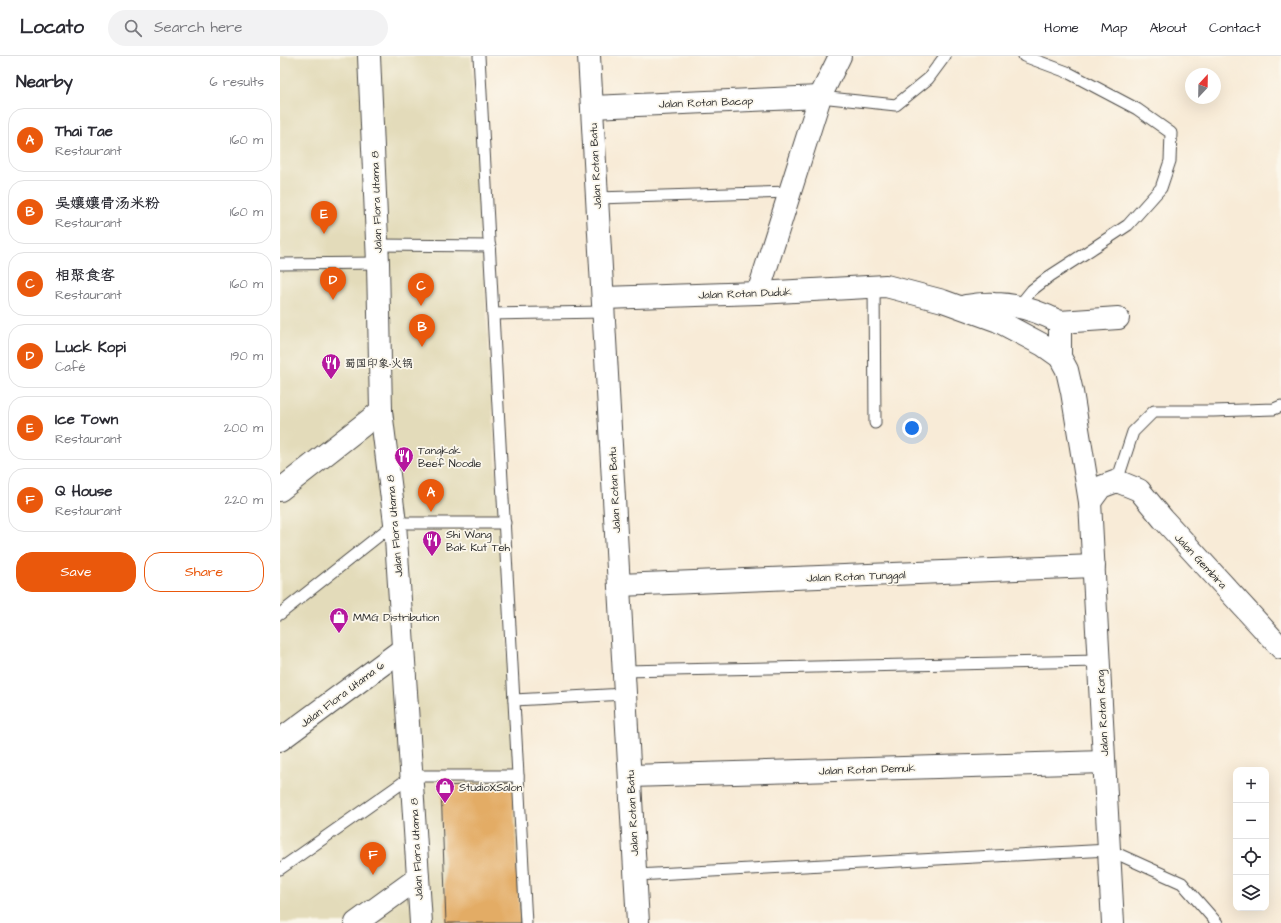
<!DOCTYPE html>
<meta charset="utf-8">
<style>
:root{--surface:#fff;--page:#f2f2f3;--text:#2b2b33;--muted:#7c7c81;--line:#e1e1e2;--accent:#ea580c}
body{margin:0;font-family:"Architects Daughter","LXGW WenKai TC",sans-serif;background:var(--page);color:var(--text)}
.controls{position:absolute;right:12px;bottom:12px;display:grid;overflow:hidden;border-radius:8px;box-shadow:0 4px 16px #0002}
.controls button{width:36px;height:36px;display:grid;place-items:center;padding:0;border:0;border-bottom:1px solid var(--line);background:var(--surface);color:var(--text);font:20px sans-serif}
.compass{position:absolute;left:905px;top:12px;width:36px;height:36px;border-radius:50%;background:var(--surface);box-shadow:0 4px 16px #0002;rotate:22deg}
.you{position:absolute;left:632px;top:372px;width:14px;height:14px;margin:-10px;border:3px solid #fff;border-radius:50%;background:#1a73e8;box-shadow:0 0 0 6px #1a73e833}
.badge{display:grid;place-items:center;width:26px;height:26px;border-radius:50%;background:var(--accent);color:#fff;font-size:13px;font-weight:700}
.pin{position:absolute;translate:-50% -33px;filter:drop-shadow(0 1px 2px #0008)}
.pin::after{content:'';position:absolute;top:21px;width:14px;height:12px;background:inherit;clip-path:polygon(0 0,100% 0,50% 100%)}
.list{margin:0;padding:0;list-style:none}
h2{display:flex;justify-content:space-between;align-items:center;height:52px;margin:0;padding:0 16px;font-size:17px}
h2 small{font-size:13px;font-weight:400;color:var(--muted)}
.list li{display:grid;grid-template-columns:26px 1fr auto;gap:12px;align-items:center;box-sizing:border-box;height:64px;margin:0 8px 8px;padding:0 8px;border:1px solid var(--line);border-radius:16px}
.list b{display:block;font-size:15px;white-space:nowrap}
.list p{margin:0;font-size:13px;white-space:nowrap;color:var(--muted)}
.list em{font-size:13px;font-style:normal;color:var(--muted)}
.actions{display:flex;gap:8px;padding:12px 16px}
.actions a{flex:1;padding:9px 0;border:1px solid var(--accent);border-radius:16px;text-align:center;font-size:14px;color:var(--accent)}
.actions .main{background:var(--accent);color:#fff}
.icon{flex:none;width:22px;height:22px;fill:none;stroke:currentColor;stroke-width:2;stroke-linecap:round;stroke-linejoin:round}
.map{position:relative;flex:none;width:1001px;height:867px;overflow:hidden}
header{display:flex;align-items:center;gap:24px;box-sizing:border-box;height:56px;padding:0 20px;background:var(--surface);border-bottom:1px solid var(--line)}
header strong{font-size:19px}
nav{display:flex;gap:22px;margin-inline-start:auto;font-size:14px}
.search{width:280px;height:36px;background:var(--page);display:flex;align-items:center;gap:10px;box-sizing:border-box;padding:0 14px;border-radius:22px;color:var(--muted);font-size:15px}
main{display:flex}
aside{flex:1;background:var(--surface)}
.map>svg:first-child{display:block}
.built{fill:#e3dbba}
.building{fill:#e3ac65}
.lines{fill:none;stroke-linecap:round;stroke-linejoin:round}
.service-casing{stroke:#4a4845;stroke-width:13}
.minor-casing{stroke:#4a4845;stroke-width:24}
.tertiary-casing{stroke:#4a4845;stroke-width:24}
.service{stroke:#fff;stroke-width:11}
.minor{stroke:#fff;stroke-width:22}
.tertiary{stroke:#fff;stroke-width:22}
.labels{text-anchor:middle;stroke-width:3.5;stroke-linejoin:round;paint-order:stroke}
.street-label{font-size:11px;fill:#2b2b2b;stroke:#fbf7ec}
.poi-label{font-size:11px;fill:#2b2b2b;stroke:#fbf7ec;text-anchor:start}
</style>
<header>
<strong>Locato</strong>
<div class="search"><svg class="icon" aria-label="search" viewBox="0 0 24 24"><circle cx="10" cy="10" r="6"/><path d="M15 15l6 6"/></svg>Search here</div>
<nav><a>Home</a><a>Map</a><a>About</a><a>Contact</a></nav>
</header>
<main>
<aside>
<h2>Nearby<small>6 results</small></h2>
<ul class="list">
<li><span class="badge">A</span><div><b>Thai Tae</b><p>Restaurant</p></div><em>160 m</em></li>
<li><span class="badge">B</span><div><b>吴孃孃骨汤米粉</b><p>Restaurant</p></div><em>160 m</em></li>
<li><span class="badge">C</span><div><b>相聚食客</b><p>Restaurant</p></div><em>160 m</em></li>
<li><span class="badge">D</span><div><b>Luck Kopi</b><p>Café</p></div><em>190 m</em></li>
<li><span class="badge">E</span><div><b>Ice Town</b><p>Restaurant</p></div><em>200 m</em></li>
<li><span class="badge">F</span><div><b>Q House</b><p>Restaurant</p></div><em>220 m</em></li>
</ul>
<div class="actions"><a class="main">Save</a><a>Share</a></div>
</aside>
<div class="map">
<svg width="1001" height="867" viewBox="0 0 1001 867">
<rect width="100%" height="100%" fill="#fbf7ec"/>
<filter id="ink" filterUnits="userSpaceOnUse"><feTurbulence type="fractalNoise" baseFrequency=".025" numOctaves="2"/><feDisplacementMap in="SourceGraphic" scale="8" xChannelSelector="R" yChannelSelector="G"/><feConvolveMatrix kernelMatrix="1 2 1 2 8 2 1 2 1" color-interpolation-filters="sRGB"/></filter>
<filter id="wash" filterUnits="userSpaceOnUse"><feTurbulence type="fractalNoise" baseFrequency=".012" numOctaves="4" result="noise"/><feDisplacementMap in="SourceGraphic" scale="16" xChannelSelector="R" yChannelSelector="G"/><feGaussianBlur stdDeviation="0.9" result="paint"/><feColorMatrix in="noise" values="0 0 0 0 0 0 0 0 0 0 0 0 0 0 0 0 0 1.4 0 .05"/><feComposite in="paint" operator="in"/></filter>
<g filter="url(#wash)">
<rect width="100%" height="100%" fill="#f8ebd7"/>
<!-- built -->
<path class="built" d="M0 0H191L244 867H0Z"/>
<g id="blocks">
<!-- building -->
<path class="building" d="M233 727 240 867H166L161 730Z"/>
</g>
</g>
<g filter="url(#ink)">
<use href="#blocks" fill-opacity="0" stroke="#4a4845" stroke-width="1"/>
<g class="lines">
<!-- service casing -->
<g class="service-casing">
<g id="service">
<path d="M199 0 246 867"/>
<path d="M540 41 616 49 648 23 665 0"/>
<path d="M317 142 510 136"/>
<path d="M97 189 210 190"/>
<path d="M0 208 98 207"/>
<path d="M594 230 595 367"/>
<path d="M739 250 752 234 770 220 804 198 848 169 881 132 890 105 891 77 857 53 787 16 744 0"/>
<path d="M213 258 324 256"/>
<path d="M837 425 853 376 874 355H933L994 353 1001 350"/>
<path d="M0 558 115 467H225"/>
<path d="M344 615 819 605"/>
<path d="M234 644 345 638"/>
<path d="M0 813 132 720H238"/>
<path d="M356 819 829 794 902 827 937 867"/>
</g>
</g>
<!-- minor casing -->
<g class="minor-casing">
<g id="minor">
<path d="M89 0 98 207 101 355 115 467 141 867"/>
<path d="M312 51 540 41"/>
<path d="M478 237 540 41 560 0"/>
<path d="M323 242 478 237 606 230 663 245 718 265 763 289 780 301 787 314 792 336 810 446 833 867"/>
<path d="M686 250C695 249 705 247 714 248 737 248 760 256 780 266V301"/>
<path d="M780 266 838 262"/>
<path d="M0 434 101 355"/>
<path d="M810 446 821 431 837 425 859 434 883 463 1001 592"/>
<path d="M339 529 814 510"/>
<path d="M0 684 123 593"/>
<path d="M350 720 824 706"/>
<path d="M76 867 138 822"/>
</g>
</g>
<!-- tertiary casing -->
<g class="tertiary-casing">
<path id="tertiary" d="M309 0 358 867"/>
</g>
<!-- service -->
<use href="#service" class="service"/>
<!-- minor -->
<use href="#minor" class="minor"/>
<!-- tertiary -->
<use href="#tertiary" class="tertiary"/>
</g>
</g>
<!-- icons -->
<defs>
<g id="restaurant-pin" transform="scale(1)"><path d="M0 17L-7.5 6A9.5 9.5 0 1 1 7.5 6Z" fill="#b5179e" stroke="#fbf7ec"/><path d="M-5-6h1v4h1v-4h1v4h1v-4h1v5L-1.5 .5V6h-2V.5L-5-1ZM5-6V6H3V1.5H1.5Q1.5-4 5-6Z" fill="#fff"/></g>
<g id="shop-pin" transform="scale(1)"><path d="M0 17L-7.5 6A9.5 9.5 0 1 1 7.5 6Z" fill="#b5179e" stroke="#fbf7ec"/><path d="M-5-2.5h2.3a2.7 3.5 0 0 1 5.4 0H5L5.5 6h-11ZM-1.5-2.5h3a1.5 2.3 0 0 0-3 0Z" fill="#fff"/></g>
</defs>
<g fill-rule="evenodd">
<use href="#restaurant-pin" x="51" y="307"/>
<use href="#restaurant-pin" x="124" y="400"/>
<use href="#restaurant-pin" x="152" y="484"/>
<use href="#shop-pin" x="59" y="561"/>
<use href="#shop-pin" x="165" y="731"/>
</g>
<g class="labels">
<!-- street labels -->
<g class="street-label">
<text transform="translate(426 46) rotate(-2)" y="4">Jalan Rotan Bacap</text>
<text transform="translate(315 110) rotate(-93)" y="4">Jalan Rotan Batu</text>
<text transform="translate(96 146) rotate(-92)" y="4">Jalan Flora Utama 8</text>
<text transform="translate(465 237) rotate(-2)" y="4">Jalan Rotan Duduk</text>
<text transform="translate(334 434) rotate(-93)" y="4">Jalan Rotan Batu</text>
<text transform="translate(114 470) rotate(-95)" y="4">Jalan Flora Utama 8</text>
<text transform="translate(921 505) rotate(47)" y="4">Jalan Gembira</text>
<text transform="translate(576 520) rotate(-2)" y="4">Jalan Rotan Tunggal</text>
<text transform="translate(62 638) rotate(-37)" y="4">Jalan Flora Utama 6</text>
<text transform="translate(822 657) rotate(-93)" y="4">Jalan Rotan Kong</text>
<text transform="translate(587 713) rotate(-2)" y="4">Jalan Rotan Demuk</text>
<text transform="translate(352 757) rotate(-93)" y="4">Jalan Rotan Batu</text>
<text transform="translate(136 793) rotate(-93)" y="4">Jalan Flora Utama 8</text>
</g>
<!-- poi labels -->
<g class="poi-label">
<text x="65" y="311">蜀国印象•火锅</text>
<text x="138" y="398">Tangkak<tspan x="138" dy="13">Beef Noodle</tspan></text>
<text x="166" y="482">Shi Wang<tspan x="166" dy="13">Bak Kut Teh</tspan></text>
<text x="73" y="565">MMG Distribution</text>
<text x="179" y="735">StudioXSalon</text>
</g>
</g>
</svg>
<div class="controls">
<button>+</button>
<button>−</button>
<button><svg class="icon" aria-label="locate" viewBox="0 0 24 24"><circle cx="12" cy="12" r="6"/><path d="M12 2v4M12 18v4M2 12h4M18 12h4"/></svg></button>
<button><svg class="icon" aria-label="layers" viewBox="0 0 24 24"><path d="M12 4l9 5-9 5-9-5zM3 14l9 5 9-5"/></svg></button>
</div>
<svg class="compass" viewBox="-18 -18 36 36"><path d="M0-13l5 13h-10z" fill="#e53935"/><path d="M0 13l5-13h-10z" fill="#7c7c81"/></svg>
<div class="you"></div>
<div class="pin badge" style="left:151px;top:456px">A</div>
<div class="pin badge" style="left:142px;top:291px">B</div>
<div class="pin badge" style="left:141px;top:250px">C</div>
<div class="pin badge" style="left:53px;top:244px">D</div>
<div class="pin badge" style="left:44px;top:178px">E</div>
<div class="pin badge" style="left:93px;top:819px">F</div>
</div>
</main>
